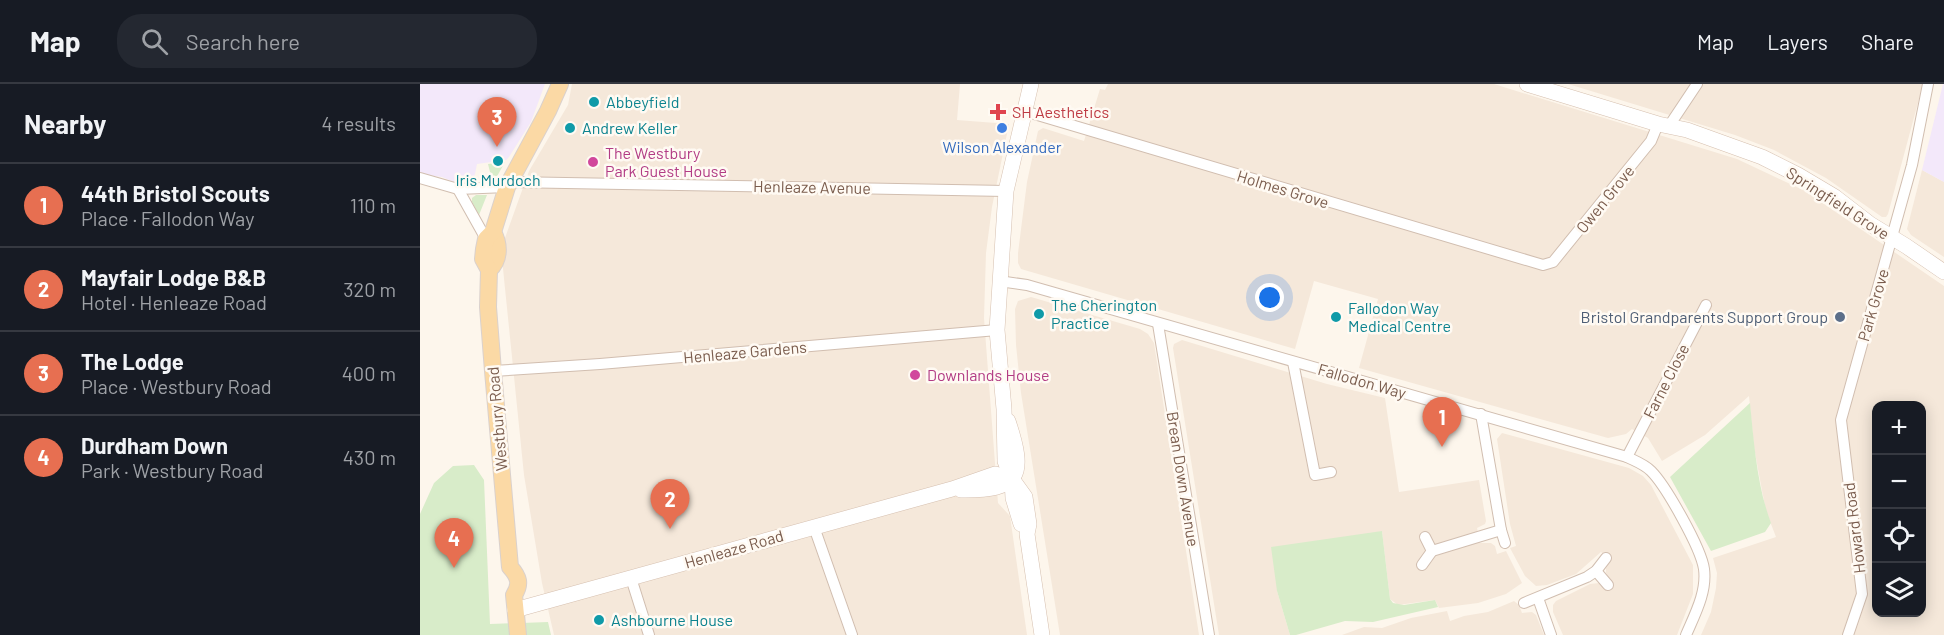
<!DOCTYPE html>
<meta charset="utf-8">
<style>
:root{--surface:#171b24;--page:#242831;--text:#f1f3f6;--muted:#9ea1a6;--line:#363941;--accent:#e76f51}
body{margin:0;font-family:Barlow,sans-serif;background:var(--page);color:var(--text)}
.controls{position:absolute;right:18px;bottom:18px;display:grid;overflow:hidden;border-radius:12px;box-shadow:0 3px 15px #0003}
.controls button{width:54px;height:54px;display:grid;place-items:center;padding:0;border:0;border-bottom:2px solid var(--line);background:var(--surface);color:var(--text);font:30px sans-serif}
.you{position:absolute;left:850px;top:214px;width:21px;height:21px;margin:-15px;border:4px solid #fff;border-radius:50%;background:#1a73e8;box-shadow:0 0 0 9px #1a73e833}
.badge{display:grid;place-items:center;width:39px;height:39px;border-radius:50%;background:var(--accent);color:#fff;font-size:20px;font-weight:700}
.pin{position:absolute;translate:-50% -50px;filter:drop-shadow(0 2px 3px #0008)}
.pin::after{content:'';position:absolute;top:32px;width:21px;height:18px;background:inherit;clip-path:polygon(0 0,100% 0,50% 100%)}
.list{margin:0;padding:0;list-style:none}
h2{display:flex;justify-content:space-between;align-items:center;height:78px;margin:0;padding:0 24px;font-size:26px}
h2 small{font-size:20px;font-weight:400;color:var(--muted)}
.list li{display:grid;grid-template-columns:39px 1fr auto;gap:18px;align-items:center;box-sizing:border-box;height:84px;padding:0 24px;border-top:2px solid var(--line)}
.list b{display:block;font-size:22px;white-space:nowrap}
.list p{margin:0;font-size:20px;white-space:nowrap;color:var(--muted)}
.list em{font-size:20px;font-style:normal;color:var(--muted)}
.icon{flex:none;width:33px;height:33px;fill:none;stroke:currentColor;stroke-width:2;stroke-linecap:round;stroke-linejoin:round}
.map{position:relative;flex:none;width:1524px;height:551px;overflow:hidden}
header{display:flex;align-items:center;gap:36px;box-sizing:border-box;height:84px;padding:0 30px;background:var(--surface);border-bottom:2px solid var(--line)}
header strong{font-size:28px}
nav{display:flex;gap:33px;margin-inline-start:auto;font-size:21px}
.search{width:420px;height:54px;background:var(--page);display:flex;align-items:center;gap:15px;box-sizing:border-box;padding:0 21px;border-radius:24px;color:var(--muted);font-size:22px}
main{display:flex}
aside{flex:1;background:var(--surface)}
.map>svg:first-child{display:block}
.residential{fill:#f5e8da;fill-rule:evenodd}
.education{fill:#f3e8fa}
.green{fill:#d8ecc9}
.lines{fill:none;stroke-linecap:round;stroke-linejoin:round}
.street-casing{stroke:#d1beb0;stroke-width:12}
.secondary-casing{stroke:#d6c0b0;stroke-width:16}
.primary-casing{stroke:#dad1cd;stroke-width:18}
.street{stroke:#fff;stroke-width:10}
.secondary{stroke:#fff;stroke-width:15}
.primary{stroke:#fbd9a5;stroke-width:16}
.culture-dot{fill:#0f9aa8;stroke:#fffaf3;stroke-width:2}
.health-dot{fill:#e0444e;stroke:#fffaf3;stroke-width:2}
.shop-dot{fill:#3f7fe0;stroke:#fffaf3;stroke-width:2}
.hotel-dot{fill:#d1479c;stroke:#fffaf3;stroke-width:2}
.service-dot{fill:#5c6f8a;stroke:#fffaf3;stroke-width:2}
.labels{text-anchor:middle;stroke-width:5;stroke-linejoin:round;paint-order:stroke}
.culture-label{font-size:16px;fill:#0d838f;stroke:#fffaf3;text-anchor:start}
.health-label{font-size:16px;fill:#be3a42;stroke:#fffaf3;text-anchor:start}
.shop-label{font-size:16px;fill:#366cbe;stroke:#fffaf3}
.hotel-label{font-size:16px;fill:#b23c85;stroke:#fffaf3;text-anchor:start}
.street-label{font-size:16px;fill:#7a5c4d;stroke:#fffaf3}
.service-label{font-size:16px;fill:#4e5e75;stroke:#fffaf3;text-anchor:end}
</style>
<header>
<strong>Map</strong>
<div class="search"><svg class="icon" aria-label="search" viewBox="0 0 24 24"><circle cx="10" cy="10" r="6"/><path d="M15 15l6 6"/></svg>Search here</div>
<nav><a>Map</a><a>Layers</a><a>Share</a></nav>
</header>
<main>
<aside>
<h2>Nearby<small>4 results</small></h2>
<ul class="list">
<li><span class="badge">1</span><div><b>44th Bristol Scouts</b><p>Place · Fallodon Way</p></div><em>110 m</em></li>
<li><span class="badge">2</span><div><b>Mayfair Lodge B&amp;B</b><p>Hotel · Henleaze Road</p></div><em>320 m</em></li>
<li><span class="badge">3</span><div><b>The Lodge</b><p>Place · Westbury Road</p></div><em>400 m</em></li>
<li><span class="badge">4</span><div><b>Durdham Down</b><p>Park · Westbury Road</p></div><em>430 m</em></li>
</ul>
</aside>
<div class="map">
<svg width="1524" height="551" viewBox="0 0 1524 551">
<rect width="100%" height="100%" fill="#fdf6ec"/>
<!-- residential -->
<g class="residential">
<path d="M152 0H540L537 36 589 40 572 123 566 169 564 234 578 419 590 432 607 551H134L122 499 104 391 81 165 109 87 148 21Z"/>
<path d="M688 0H1074L1317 75 1385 107 1524 202V551H1281L1291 528 1296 504 1297 489 1293 474 1356 453 1346 427 1340 396 1334 363 1329 312 1285 351 1242 377 1228 354 1212 345 1206 350 1188 354 939 284 958 215 894 197 875 265 601 185 598 179V169L607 98 618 47 623 44 664 57 680 5 685 6ZM1456 322H1502V528H1456Z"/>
<path d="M1148 0H1503L1468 130 1466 133H1462L1406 94 1354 66 1315 51Z"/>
<path d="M1502 86 1524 98V173L1491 151 1487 145Z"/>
<path d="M611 213 720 245 728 250 734 259 779 551H640L601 309 596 261 595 225 598 217Z"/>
<path d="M762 256 907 300 965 314 979 408 1059 396 1066 437 1065 440 1057 444 1060 459H1071L1075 462 1077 470 1086 467 1102 499 1086 510 1058 519 1019 524 1015 516 978 521 970 515 962 447 857 507 870 551H799L753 264 754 260Z"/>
<path d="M1082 349 1209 384 1223 392 1231 401 1273 481V510L1257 551H1143L1133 528V521L1136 517 1170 500 1179 499 1185 504 1191 498 1186 489V484L1191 477 1181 468 1156 490 1127 501 1116 502 1105 492 1090 464 1096 462 1090 440 1077 355Z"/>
<path d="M1094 517 1099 521 1102 529 1112 528 1116 531 1124 551H922L944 543 962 544 991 534 1027 527 1030 537 1044 532 1068 528Z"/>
</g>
<!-- education -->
<g class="education">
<path d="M0 0H125L111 38 89 73 86 76 57 80 55 90 52 97 46 101 39 100 22 93 0 90Z"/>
<path d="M1523 0H1524V98L1502 86Z"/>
</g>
<!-- green -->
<g class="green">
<path d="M85 78 75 96 70 88 68 80Z"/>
<path d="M56 111H67L59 131 52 118V114Z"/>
<path d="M1330 319C1334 359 1337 402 1351 439L1345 448 1291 467 1250 393Z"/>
<path d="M54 381 64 396 70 540 128 538 131 551H0V430L14 399 33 382Z"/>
<path d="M962 447 970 515 973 519 984 521 1015 516 1018 523 953 538 925 537 876 551H870L857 507 851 463Z"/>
</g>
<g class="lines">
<!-- street casing -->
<g class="street-casing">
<g id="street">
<path d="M604 27 1123 181 1133 178 1231 57 1238 40"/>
<path d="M1249 42 1277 0"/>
<path d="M0 94 38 105 87 103"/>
<path d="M89 98 586 107"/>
<path d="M38 105 66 155"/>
<path d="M579 197 607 201 1207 373C1215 377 1224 380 1231 387 1246 402 1281 464 1284 485 1287 508 1275 530 1266 551"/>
<path d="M738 240 789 551"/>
<path d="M873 278 895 391 911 388"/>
<path d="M73 287 180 280 577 246"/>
<path d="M1061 330 1081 446 1085 459"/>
<path d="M1207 373 1286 221"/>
<path d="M394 443 432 551"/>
<path d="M1012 467 1081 446"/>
<path d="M1002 481 1012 467 1005 453"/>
<path d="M1176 487 1188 501"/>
<path d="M211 494 229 551"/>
<path d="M1118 514 1131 551"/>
<path d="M1104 519 1167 493 1176 487 1186 474"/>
<path d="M1428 551 1442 510 1421 336 1492 81 1508 0"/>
</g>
</g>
<!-- secondary casing -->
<g class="secondary-casing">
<g id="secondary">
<path d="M611 0 586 107 577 246 584 325 585 377 592 395 605 413 609 440 607 450 622 551"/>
<path d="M1107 0 1238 40 1267 46 1342 73 1378 91 1415 113 1450 140 1486 162 1524 188"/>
<path d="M592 395 593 414 601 440"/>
<path d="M541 406C601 407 606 391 588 337"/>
<path d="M95 526 532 405 575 390 592 395"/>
</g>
</g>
<!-- primary casing -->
<g class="primary-casing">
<g id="primary">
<path d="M69 186C80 176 80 161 73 148"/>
<path d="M98 551 94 511C101 500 99 493 90 483L73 287 68 223 69 186 63 175 64 165 66 155 73 148 87 103 128 27 140 0"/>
</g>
</g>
<!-- street -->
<use href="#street" class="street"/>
<!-- secondary -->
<use href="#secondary" class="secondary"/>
<!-- primary -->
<use href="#primary" class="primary"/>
</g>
<!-- markers -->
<g class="culture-dot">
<circle cx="174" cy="18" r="6"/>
<circle cx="150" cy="44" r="6"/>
<circle cx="78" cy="77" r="6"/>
<circle cx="619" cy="230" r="6"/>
<circle cx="916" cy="233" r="6"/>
<circle cx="179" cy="536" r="6"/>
</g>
<path class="health-dot" d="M575 19h6v6h6v6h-6v6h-6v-6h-6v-6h6z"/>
<circle class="shop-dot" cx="582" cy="44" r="6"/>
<g class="hotel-dot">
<circle cx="173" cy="78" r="6"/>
<circle cx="495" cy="291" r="6"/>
</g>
<circle class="service-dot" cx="1420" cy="233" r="6"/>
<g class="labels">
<!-- culture labels -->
<g class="culture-label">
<text x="186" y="24">Abbeyfield</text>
<text x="162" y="50">Andrew Keller</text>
<text x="78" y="102" text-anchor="middle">Iris Murdoch</text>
<text x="631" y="227">The Cherington<tspan x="631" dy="18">Practice</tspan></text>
<text x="928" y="230">Fallodon Way<tspan x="928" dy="18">Medical Centre</tspan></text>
<text x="191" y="542">Ashbourne House</text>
</g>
<!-- health labels -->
<g class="health-label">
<text x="592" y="34">SH Aesthetics</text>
</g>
<!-- shop labels -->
<g class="shop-label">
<text x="582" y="69">Wilson Alexander</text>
</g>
<!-- hotel labels -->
<g class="hotel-label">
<text x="185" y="75">The Westbury<tspan x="185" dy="18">Park Guest House</tspan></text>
<text x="507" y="297">Downlands House</text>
</g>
<!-- street labels -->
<g class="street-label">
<text transform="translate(392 103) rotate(1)" y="6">Henleaze Avenue</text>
<text transform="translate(863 105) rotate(17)" y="6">Holmes Grove</text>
<text transform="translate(1185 115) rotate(-51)" y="6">Owen Grove</text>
<text transform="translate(1418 119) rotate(33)" y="6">Springfield Grove</text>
<text transform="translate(1453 221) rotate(-74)" y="6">Park Grove</text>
<text transform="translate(325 268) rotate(-5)" y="6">Henleaze Gardens</text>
<text transform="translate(942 297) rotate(16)" y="6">Fallodon Way</text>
<text transform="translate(1246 297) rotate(-63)" y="6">Farne Close</text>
<text transform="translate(77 335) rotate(-95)" y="6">Westbury Road</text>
<text transform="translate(763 395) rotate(81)" y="6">Brean Down Avenue</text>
<text transform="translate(1434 444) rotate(-97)" y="6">Howard Road</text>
<text transform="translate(314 465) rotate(-16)" y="6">Henleaze Road</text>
</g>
<!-- service labels -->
<g class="service-label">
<text x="1408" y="239">Bristol Grandparents Support Group</text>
</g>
</g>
</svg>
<div class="controls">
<button>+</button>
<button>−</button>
<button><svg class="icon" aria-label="locate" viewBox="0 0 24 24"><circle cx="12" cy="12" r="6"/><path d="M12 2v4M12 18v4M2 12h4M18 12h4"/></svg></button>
<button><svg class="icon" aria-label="layers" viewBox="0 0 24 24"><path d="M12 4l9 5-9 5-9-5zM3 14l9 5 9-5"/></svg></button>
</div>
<div class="you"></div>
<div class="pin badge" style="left:1022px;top:363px">1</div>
<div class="pin badge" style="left:250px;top:445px">2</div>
<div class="pin badge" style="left:77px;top:63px">3</div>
<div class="pin badge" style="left:34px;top:484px">4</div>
</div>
</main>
